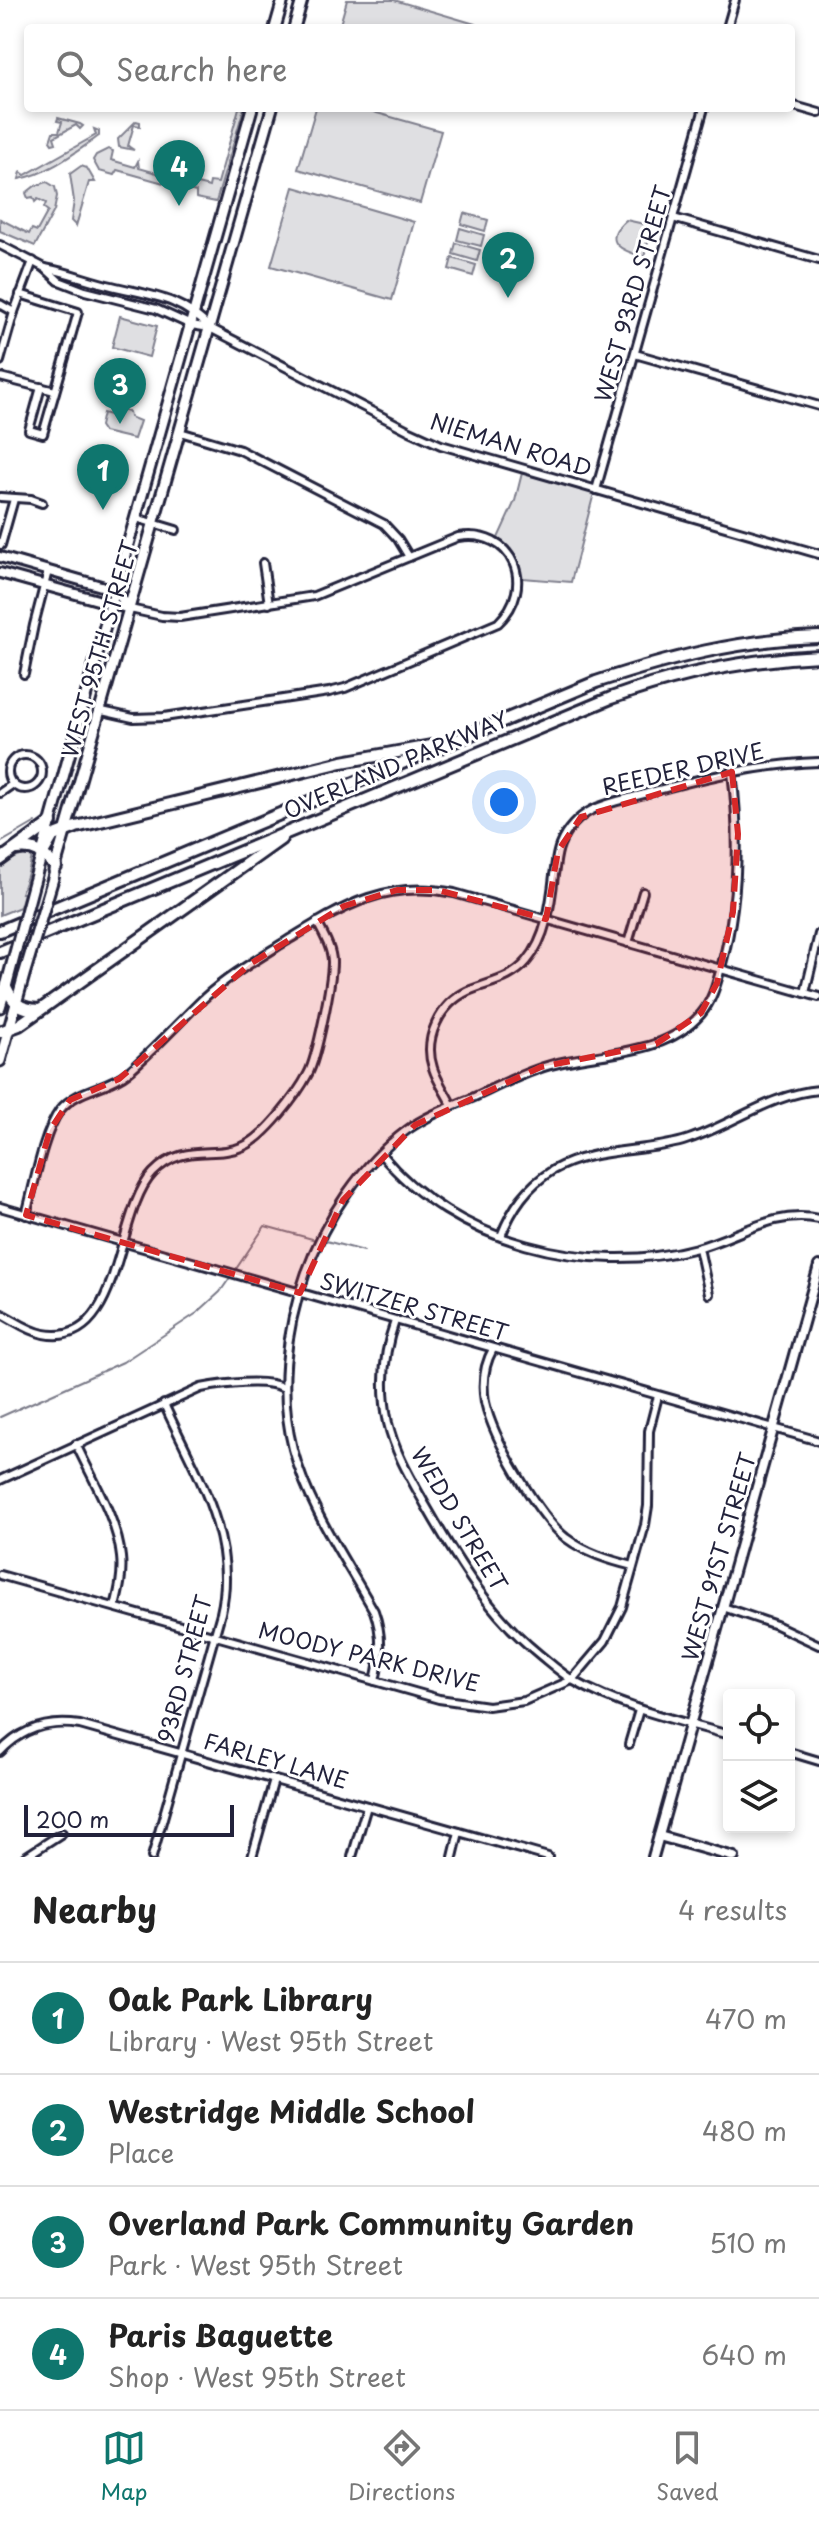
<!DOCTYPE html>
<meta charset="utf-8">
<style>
:root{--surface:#fff;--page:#f2f2f2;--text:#222;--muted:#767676;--line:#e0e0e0;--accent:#0f766e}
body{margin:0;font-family:"Playpen Sans",sans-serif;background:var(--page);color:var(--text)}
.controls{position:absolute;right:24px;bottom:24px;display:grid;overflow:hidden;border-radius:8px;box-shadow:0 4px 12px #0003}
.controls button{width:72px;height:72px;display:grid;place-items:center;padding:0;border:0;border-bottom:2px solid var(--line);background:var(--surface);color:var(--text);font:40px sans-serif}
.scale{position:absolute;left:24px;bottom:20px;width:210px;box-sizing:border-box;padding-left:8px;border:4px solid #22223b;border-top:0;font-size:22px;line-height:28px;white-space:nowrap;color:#22223b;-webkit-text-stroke:6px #fff;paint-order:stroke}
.you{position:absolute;left:504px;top:802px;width:28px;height:28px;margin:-20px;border:6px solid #fff;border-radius:50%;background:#1a73e8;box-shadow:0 0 0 12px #1a73e833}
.badge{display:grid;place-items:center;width:52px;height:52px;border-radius:50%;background:var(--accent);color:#fff;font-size:26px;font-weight:700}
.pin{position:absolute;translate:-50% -66px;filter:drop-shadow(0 2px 4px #0008)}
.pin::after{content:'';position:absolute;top:42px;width:28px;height:24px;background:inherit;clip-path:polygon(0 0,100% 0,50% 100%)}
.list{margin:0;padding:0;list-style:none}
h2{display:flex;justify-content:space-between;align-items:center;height:104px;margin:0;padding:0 32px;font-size:34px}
h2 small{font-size:26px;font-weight:400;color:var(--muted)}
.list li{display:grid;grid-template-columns:52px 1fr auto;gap:24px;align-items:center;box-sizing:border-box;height:112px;padding:0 32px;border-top:2px solid var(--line)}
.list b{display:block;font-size:30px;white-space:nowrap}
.list p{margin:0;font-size:26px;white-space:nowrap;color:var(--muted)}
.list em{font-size:26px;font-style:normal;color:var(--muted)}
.icon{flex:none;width:44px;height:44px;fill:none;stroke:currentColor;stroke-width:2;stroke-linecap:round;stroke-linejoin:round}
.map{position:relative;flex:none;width:819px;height:1857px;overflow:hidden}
.search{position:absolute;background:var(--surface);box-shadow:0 4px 12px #0003;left:24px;right:24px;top:24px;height:88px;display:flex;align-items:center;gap:20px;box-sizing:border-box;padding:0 28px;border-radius:8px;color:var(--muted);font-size:30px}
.sheet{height:552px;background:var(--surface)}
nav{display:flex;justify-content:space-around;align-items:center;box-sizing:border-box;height:112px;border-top:2px solid var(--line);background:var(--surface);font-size:22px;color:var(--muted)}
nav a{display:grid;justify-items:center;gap:4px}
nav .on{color:var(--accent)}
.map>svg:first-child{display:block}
.green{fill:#dfdfe2;stroke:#80808e;stroke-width:2}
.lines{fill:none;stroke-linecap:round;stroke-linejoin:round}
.stream{stroke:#7a7a88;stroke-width:2}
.street-casing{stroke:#22223b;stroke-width:12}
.secondary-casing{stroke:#22223b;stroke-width:14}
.primary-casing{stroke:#22223b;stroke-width:15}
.highway-casing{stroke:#22223b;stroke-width:16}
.street{stroke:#fff;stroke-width:6}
.secondary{stroke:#fff;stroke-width:8}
.primary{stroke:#fff;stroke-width:9}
.highway{stroke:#fff;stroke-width:10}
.primary-bridge-casing{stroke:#22223b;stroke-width:15;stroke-linecap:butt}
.primary-bridge{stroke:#fff;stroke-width:9}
.marked{fill:#d62828;fill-opacity:0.2;stroke:#d62828;stroke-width:6;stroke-dasharray:16 10;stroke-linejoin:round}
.labels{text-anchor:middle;stroke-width:6;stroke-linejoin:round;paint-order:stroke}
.street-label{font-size:22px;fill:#22223b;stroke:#fff}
</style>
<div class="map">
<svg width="819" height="1857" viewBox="0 0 819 1857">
<rect width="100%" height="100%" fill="#fff"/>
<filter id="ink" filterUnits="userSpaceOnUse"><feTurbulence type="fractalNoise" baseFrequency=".0125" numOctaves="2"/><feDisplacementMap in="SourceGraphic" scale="16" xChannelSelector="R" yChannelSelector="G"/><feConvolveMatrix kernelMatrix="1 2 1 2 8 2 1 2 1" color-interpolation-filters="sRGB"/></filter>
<g filter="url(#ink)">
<!-- green -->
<g class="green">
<path d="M347 0H394L475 24 474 28H339Z"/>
<path d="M239 108H244L216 202 196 198V192L117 170 114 175 99 171 93 160 96 155 108 149 113 151 111 160 135 167 138 161 139 168 160 174 163 169 164 175 193 183 197 178V184L209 187 210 182 218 183Z"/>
<path d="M316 108H359L441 131 420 203 298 169Z"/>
<path d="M58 118 80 124 83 126 80 129 76 125 54 137 56 143 52 144 50 141 53 132H59L62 122 57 121Z"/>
<path d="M136 121 140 122V126L134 125 128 146 134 150 119 147 118 139Z"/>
<path d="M94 129 99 131V136C76 152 48 174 19 179L21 172 25 175 96 135Z"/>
<path d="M81 166 87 168 95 182H89L76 226 71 221 74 201 70 174Z"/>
<path d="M47 182 55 187 57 196 54 211 35 246 0 231V219L29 234 32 229 37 231 48 211 44 208 46 203 38 199 35 202 33 197 28 198 26 193 35 186Z"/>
<path d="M294 187 414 222 392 300 271 266Z"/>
<path d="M464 213 488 220 485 231 461 224Z"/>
<path d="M626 220 644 224 651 231 644 257C623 251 600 243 626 220Z"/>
<path d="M460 228 484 235 481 246 457 240Z"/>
<path d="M456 243 480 250 477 261 453 254Z"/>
<path d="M452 258 476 265 473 276 449 269Z"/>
<path d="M120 316 157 326 149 357 112 347Z"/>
<path d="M117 409 129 412 130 417 140 421 134 439 104 432 100 426 103 413 114 416Z"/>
<path d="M522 473 594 493 571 582 523 578 514 554 498 538 515 501Z"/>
<path d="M29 853H32C31 868 26 879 21 893H24L20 907 0 915V868L12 859Z"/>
</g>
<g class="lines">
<!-- stream -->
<g class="stream">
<path d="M0 843 36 822"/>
<path d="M326 1241 364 1251"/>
<path d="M236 1269 265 1226 316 1240"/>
<path d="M0 1417 123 1362 197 1313 220 1292 229 1279"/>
</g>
<!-- street casing -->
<g class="street-casing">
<g id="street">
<path d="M727 28 735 0"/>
<path d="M791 105 819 113"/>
<path d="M673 218 819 260"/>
<path d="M0 245 45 268 59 281 85 291 156 309 191 325 210 328"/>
<path d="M45 268C68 272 89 281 112 286 152 296 180 297 210 328L410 431 441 445 819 554"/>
<path d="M20 294 78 312 43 434 29 430 41 387"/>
<path d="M0 304 14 312"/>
<path d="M635 354 819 406"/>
<path d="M0 361 14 312 33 261"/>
<path d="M0 377 55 391"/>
<path d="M180 432 240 450 384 524 398 539 409 557"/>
<path d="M596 490 704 108"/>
<path d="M0 497 31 499 42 503"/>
<path d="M136 518 176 530"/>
<path d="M1 545 14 499"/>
<path d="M263 563 269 604"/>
<path d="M24 674 34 625 48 571"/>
<path d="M102 711 133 718 164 717 329 692 345 688 498 623C537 586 513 528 458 537L314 596 180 617 162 616 130 609"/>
<circle cx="25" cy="772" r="17"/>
<path d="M0 793 13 784"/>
<path d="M628 943 643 892"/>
<path d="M805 993 819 934"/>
<path d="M452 1106C446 1093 437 1081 433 1068 423 1038 440 1004 468 991 489 982 511 980 527 961 546 939 551 903 554 875 556 864 556 855 560 845 566 830 578 817 592 810 610 801 632 798 651 792 706 777 761 764 819 762"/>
<path d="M381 1154C454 1243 589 1277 697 1248 738 1237 775 1209 819 1219"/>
<path d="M0 1207 819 1441"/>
<path d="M26 1215C34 1186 43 1133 60 1110 78 1088 107 1089 128 1072 155 1049 178 1023 203 999 227 977 256 960 283 943 341 908 383 879 454 893L819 997"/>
<path d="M501 1236C512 1208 527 1186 553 1170 591 1148 640 1153 683 1141 730 1127 769 1094 819 1090"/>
<path d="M699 1248 709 1294"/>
<path d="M0 1313C14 1320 28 1331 44 1334 123 1349 114 1213 153 1173 184 1141 213 1160 244 1146 265 1137 297 1095 308 1074 317 1058 332 982 332 962 332 948 323 934 317 922"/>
<path d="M395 1321C383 1354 381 1389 388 1423 395 1453 411 1479 426 1506 458 1562 489 1614 540 1655 551 1664 562 1674 574 1681 622 1708 676 1720 729 1735"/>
<path d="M493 1349C484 1365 482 1384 485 1402 493 1438 537 1515 566 1538 586 1553 609 1560 633 1566"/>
<path d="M76 1444C92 1479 117 1518 121 1557 123 1574 119 1591 115 1607"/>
<path d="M0 1480 201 1388C222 1384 266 1378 284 1388"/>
<path d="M0 1575 439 1699 488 1706 524 1701 572 1680 605 1641 622 1607 645 1525 648 1506 649 1431 658 1396"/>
<path d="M723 1607 776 1625 819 1645"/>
<path d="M375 1681C381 1655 383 1636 374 1611 345 1559 308 1507 293 1449 265 1340 316 1198 407 1130 426 1116 450 1107 472 1098 494 1088 515 1077 538 1069 592 1049 660 1061 701 1014 713 1000 717 982 722 964 739 901 740 837 732 772"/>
<path d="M629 1744 639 1710"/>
<path d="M0 1752C22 1728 48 1720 80 1725L548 1857"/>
<path d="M789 1752 819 1761"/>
<path d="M25 1857 62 1833"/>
<path d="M152 1857 221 1613C239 1538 194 1470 164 1404"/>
<path d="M252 1857 274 1780"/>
<path d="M352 1857 367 1806"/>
<path d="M453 1857 459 1832"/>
</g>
</g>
<!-- secondary casing -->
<g class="secondary-casing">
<g id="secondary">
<path d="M0 557 115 590 130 609"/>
<path d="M0 573 130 609"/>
<path d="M659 1836 734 1857"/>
<path d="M653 1857 819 1266"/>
</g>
</g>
<!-- primary casing -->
<g class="primary-casing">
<g id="primary">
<path d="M275 28 283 0"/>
<path d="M294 28 302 0"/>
<path d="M54 871 272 108"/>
<path d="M34 882 115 590 252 108"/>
<path d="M0 1007 7 983"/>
<path d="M0 1061 24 975"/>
</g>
</g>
<!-- highway casing -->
<g class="highway-casing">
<g id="highway">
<path d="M17 849C35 846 44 854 56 867"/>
<path d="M43 853 53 836 76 827 342 762 431 746"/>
<path d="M0 860 51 823"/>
<path d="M0 931 596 682C669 658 742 639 819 637"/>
<path d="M0 952 611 698C678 674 748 659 819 656"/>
<path d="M6 987C14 1004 20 1009 39 1010"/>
<path d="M0 1032 19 1025 281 839"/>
</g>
</g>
<!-- street -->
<use href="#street" class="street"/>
<!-- secondary -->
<use href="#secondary" class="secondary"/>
<!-- primary -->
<use href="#primary" class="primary"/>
<!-- highway -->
<use href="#highway" class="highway"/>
<!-- primary-bridge casing -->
<g class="primary-bridge-casing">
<g id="primary-bridge">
<path d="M24 975 54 875"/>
<path d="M7 983 34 882"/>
</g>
</g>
<!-- primary-bridge -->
<use href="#primary-bridge" class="primary-bridge"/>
</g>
</g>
<!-- marked area -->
<path class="marked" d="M732 772 738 834 733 912 717 983 701 1013 656 1044 541 1067 415 1125 343 1200 300 1293 26 1215 50 1130 70 1100 119 1079 250 964 344 906 397 890H438L546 919 558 851 581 817Z"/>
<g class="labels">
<!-- street labels -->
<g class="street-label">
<text transform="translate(633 294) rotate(-74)" y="8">WEST 93RD STREET</text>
<text transform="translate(511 445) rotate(17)" y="8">NIEMAN ROAD</text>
<text transform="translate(100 649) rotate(-74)" y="8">WEST 95TH STREET</text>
<text transform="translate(396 765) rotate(-23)" y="8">OVERLAND PARKWAY</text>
<text transform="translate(683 769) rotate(-13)" y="8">REEDER DRIVE</text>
<text transform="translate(414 1307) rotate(16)" y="8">SWITZER STREET</text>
<text transform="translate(459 1519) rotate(59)" y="8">WEDD STREET</text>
<text transform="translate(719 1557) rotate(-74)" y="8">WEST 91ST STREET</text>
<text transform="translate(369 1657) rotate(14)" y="8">MOODY PARK DRIVE</text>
<text transform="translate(185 1669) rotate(-75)" y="8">93RD STREET</text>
<text transform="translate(276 1761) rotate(16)" y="8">FARLEY LANE</text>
</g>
</g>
</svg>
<div class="controls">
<button><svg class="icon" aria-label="locate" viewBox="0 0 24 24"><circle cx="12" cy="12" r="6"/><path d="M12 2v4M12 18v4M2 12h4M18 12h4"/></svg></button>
<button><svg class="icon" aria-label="layers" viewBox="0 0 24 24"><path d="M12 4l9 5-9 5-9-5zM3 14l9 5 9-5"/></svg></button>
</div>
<div class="scale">200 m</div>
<div class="you"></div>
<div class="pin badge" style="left:103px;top:510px">1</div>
<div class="pin badge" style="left:508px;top:298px">2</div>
<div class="pin badge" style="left:120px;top:424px">3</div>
<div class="pin badge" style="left:179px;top:206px">4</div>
<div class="search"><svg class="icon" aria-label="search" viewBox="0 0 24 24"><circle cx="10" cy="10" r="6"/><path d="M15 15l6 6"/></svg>Search here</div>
</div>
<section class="sheet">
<h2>Nearby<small>4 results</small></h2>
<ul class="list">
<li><span class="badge">1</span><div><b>Oak Park Library</b><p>Library · West 95th Street</p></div><em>470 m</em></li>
<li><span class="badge">2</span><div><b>Westridge Middle School</b><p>Place</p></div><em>480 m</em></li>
<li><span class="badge">3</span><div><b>Overland Park Community Garden</b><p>Park · West 95th Street</p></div><em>510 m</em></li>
<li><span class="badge">4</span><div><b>Paris Baguette</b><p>Shop · West 95th Street</p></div><em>640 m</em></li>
</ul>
</section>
<nav>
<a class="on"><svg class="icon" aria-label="map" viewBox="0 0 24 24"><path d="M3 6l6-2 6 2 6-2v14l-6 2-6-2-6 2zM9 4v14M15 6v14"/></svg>Map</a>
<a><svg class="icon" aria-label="directions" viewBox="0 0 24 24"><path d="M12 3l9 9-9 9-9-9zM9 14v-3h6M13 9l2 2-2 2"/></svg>Directions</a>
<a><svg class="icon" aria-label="saved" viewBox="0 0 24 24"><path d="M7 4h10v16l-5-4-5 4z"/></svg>Saved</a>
</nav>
